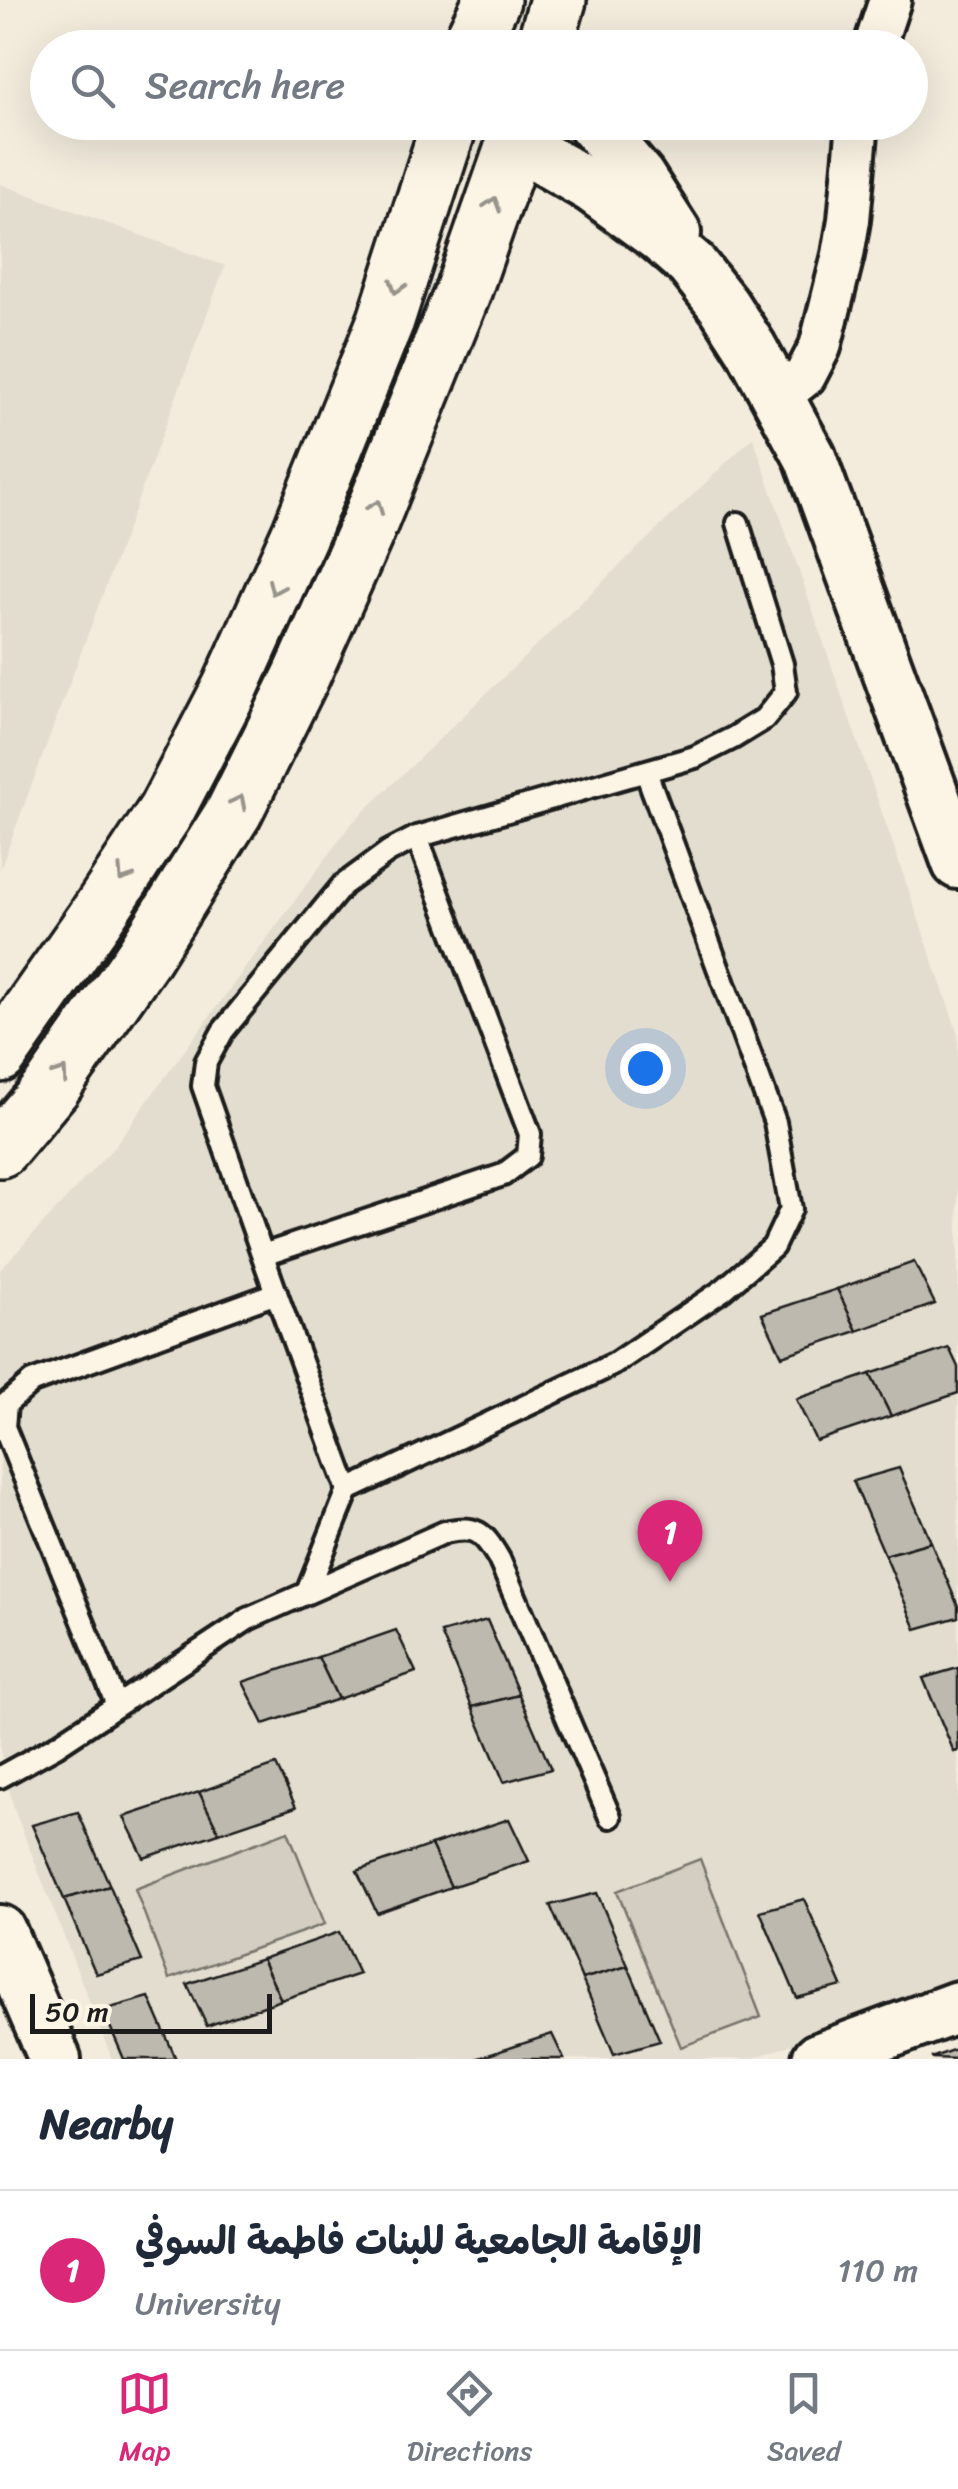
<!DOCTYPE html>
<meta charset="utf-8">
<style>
:root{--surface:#fff;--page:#f2f2f3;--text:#1f2937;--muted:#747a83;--line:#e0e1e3;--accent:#db2777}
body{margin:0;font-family:Sriracha,"Playpen Sans Arabic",sans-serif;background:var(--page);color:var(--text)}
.scale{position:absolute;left:30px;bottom:25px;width:242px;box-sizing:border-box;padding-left:10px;border:5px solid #1c1c1c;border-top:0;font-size:28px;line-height:35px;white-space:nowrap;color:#1c1c1c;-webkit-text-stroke:8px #fcf5e5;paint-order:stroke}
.you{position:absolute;left:645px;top:1068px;width:35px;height:35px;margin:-25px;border:8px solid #fff;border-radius:50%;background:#1a73e8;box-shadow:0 0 0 15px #1a73e833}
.badge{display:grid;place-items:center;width:65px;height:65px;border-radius:50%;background:var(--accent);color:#fff;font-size:32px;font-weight:700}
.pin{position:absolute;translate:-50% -82px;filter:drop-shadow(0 2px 5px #0008)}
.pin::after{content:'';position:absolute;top:52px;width:35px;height:30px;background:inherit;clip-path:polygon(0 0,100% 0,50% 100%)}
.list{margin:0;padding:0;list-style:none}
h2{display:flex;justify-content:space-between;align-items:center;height:130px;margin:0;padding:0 40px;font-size:42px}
h2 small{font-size:32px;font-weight:400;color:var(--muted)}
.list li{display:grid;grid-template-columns:65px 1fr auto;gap:30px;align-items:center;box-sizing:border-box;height:160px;padding:0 40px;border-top:2px solid var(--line)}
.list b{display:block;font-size:38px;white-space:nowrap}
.list p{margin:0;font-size:32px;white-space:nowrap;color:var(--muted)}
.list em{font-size:32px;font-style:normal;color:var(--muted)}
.icon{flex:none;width:55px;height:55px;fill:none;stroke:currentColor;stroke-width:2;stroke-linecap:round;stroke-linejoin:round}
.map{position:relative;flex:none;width:958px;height:2059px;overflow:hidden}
.search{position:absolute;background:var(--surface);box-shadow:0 10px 40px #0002;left:30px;right:30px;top:30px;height:110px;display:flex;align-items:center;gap:25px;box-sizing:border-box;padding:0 35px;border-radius:55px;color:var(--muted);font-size:38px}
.sheet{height:290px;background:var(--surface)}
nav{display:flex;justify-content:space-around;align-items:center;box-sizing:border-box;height:140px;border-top:2px solid var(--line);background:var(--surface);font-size:28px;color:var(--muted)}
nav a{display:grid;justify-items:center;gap:5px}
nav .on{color:var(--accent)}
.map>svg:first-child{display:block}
.built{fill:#e3ddcf}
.green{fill:#d3cec1;stroke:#78756e;stroke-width:2.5}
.building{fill:#beb9ae;stroke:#1c1c1c;stroke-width:2.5}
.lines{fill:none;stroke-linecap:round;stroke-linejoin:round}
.service-casing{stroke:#1c1c1c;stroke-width:28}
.minor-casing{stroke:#1c1c1c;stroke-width:48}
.tertiary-casing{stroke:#1c1c1c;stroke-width:58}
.trunk-casing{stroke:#1c1c1c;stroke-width:62}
.service{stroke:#fcf5e5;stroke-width:20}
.minor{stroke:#fcf5e5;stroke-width:40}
.tertiary{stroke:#fcf5e5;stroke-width:50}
.trunk{stroke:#fcf5e5;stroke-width:55}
.oneway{stroke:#97938b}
</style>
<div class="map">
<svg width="958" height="2059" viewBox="0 0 958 2059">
<rect width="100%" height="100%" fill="#f3ecdd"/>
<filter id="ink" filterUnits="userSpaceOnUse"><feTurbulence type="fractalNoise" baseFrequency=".01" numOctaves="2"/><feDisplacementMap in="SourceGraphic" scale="20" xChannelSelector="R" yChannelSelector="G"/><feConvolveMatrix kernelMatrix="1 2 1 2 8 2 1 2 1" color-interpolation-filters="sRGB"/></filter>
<g filter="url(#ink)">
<!-- built -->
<g class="built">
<path d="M0 184 225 266 0 870Z"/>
<path d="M753 437 958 1034V1983L752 2059H112L14 1809 0 1750V1270L113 1148 351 824Z"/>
</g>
<!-- green -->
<g class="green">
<path d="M288 1831 325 1924 169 1979 135 1889Z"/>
<path d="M700 1859 761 2017 681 2047 617 1891Z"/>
</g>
<!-- building -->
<g class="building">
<path d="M914 1262 935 1304 857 1331 837 1289Z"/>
<path d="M837 1289 857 1331 782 1356 762 1314Z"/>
<path d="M949 1348 958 1367V1393L891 1416 870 1374Z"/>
<path d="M870 1374 891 1416 816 1441 796 1399Z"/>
<path d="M899 1468 931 1542 885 1555 853 1481Z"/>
<path d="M931 1542 958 1606V1617L916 1629 885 1555Z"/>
<path d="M487 1620 519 1695 472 1707 441 1633Z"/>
<path d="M396 1630 416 1672 338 1699 318 1657Z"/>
<path d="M318 1657 338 1699 264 1724 243 1682Z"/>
<path d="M958 1668V1751L954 1752 923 1678Z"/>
<path d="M519 1695 551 1769 504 1782 472 1707Z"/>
<path d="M276 1765 296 1807 219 1833 199 1792Z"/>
<path d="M199 1792 219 1833 144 1858 124 1817Z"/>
<path d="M78 1812 110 1886 64 1899 32 1825Z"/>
<path d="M509 1819 529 1861 451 1887 431 1845Z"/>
<path d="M431 1845 451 1887 377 1913 357 1871Z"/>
<path d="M110 1886 142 1961 96 1974 64 1899Z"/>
<path d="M597 1893 628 1966 582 1979 550 1905Z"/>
<path d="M804 1899 842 1986 797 1998 760 1911Z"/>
<path d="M339 1932 359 1974 281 2000 262 1959Z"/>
<path d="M262 1959 281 2000 207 2026 187 1984Z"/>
<path d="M628 1966 660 2041 614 2054 582 1979Z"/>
<path d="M149 1997 176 2059H124L103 2010Z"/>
<path d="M552 2034 564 2059H476Z"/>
<path d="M958 2048V2059L931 2058Z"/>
</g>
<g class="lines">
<!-- service casing -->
<g class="service-casing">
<g id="service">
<path d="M263 1255 503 1175 528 1156 530 1134 417 837"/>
<path d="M276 1293 203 1086 206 1062 223 1031 343 885 388 852 417 837 695 757 733 738 764 719 786 692 782 664 738 523"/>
<path d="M348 1490 614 1364 723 1290 773 1247 791 1209 775 1122 646 772"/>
<path d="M117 1705 4 1427 6 1404 32 1382 276 1293 348 1490 308 1590"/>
<path d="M0 1777 56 1746 248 1619 445 1532C477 1525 483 1532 499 1559L610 1817"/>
</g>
</g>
<!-- minor casing -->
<g class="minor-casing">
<g id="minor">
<path d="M874 48 890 0"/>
<path d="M777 398 805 376 820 347 843 255 849 220 858 122"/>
</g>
</g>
<!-- tertiary casing -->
<g class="tertiary-casing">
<g id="tertiary">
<path d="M592 122 639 177 675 233"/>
<path d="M519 145 592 187 659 236 691 264 724 306 751 348 810 457 958 863"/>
<path d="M0 1931 55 2059"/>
<path d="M818 2059 958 2007"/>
</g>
</g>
<!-- trunk casing -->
<g class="trunk-casing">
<g id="trunk">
<path d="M469 48 492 0"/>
<path d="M544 48 558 0"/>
<path d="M0 1054 94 920 166 811 230 688 300 533 386 320 448 128"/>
<path d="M0 1149 53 1086 143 957 234 812 301 677 367 529 462 294 513 148"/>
</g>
</g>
<!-- service -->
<use href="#service" class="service"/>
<!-- minor -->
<use href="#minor" class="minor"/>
<!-- tertiary -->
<use href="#tertiary" class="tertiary"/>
<!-- trunk -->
<use href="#trunk" class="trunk"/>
</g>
<!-- one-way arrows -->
<defs><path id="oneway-chevron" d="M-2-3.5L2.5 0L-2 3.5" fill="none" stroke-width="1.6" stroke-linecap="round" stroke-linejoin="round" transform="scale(2.5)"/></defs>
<g class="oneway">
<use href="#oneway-chevron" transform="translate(493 204) rotate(-72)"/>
<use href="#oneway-chevron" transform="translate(397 287) rotate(108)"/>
<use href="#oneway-chevron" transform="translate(376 507) rotate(-68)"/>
<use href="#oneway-chevron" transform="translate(275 588) rotate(114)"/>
<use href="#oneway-chevron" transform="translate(239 802) rotate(-63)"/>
<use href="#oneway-chevron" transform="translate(124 875) rotate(123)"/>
<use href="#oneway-chevron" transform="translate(61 1074) rotate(-55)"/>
</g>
</g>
</svg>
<div class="scale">50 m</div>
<div class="you"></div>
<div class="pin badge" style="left:670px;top:1582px">1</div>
<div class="search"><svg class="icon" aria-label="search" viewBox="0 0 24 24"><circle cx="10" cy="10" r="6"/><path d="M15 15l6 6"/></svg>Search here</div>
</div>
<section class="sheet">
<h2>Nearby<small></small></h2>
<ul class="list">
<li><span class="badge">1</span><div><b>الإقامة الجامعية للبنات فاطمة السوفي</b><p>University</p></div><em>110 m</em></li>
</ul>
</section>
<nav>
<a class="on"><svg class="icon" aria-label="map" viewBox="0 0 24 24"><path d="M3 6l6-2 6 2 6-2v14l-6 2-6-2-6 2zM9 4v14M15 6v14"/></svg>Map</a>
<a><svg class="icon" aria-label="directions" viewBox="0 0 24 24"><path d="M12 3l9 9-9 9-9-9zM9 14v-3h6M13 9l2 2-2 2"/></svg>Directions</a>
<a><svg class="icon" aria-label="saved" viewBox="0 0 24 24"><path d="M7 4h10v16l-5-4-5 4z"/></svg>Saved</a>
</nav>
